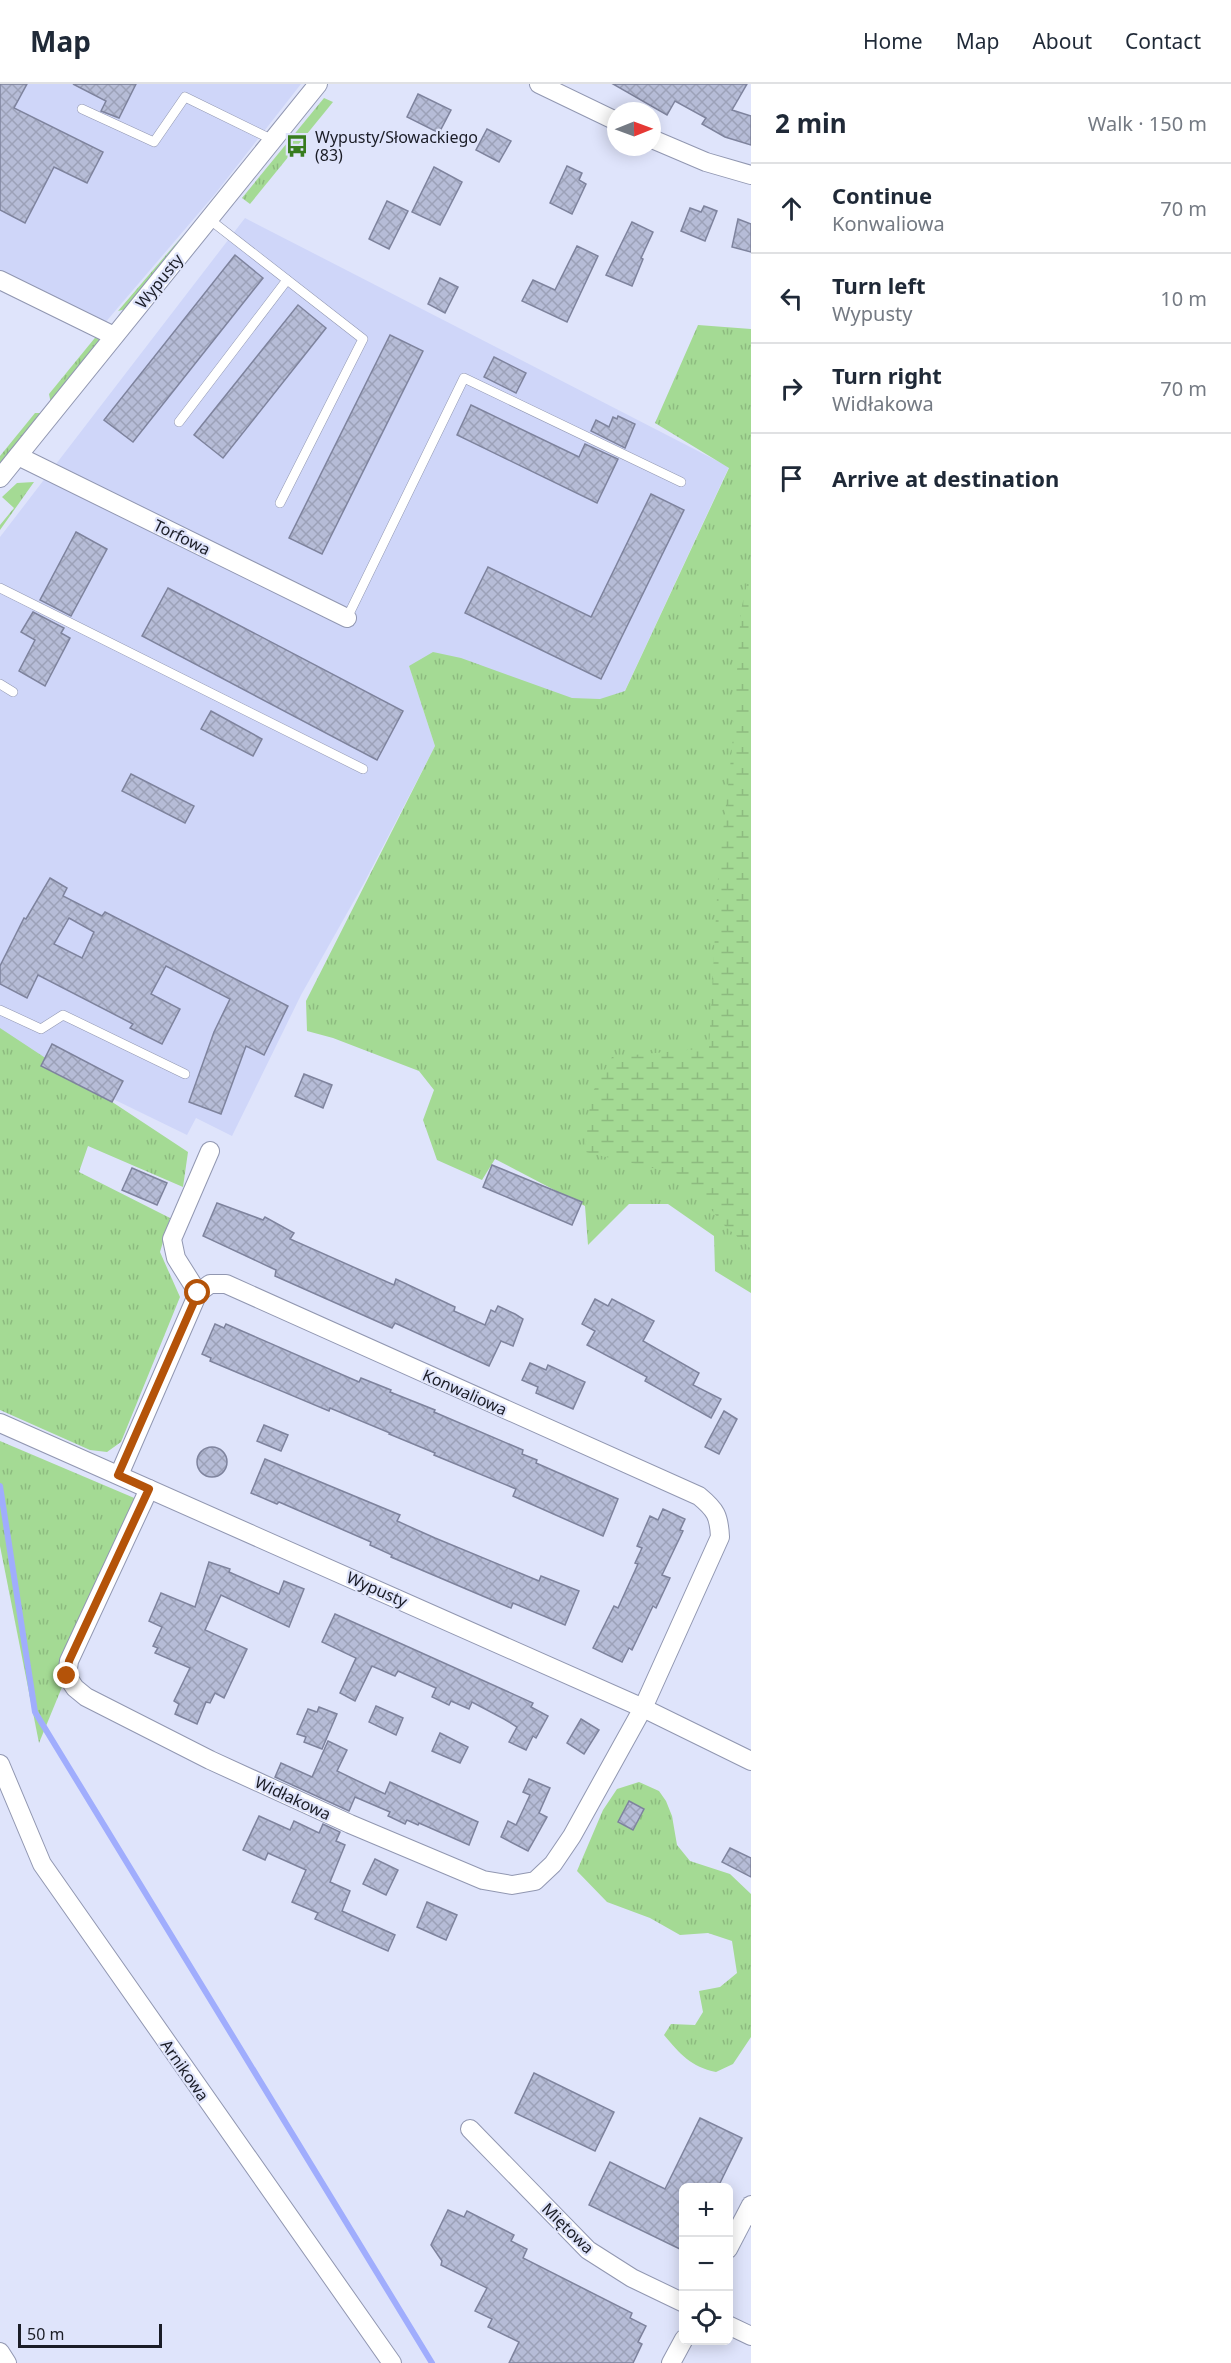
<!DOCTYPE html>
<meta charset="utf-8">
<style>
:root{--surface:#fff;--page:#f2f2f3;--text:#1f2937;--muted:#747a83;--line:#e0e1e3}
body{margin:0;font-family:"Noto Sans",sans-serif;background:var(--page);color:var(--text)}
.controls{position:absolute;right:18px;bottom:18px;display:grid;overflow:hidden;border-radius:9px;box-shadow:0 3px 15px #0003}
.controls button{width:54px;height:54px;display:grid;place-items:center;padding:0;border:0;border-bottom:2px solid var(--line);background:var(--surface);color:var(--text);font:30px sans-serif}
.compass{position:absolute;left:607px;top:18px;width:54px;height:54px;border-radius:50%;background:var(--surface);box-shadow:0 3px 15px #0003;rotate:89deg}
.scale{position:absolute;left:18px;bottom:15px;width:144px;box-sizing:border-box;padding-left:6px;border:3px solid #1a1c26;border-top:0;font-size:16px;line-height:21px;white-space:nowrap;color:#1a1c26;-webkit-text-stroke:4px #dfe4fb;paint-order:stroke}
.stop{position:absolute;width:18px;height:18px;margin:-14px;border:4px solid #b45309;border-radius:50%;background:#fff}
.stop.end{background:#b45309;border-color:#fff;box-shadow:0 2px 6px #0008}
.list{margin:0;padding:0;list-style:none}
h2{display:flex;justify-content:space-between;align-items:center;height:78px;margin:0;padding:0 24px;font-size:26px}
h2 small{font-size:20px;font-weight:400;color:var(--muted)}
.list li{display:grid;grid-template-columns:39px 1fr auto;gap:18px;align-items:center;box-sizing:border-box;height:90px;padding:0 24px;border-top:2px solid var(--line)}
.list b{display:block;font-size:22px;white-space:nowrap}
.list p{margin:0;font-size:20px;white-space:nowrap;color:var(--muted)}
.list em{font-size:20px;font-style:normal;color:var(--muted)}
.icon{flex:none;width:33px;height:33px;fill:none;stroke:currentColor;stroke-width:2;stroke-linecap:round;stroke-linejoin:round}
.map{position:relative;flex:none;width:751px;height:2279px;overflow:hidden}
header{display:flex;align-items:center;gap:36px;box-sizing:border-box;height:84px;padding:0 30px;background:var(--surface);border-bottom:2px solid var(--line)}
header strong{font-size:28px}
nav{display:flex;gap:33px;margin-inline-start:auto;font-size:21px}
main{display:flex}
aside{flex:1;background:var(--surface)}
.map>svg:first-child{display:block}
.built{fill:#cfd6f9}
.grass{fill:url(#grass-tufts)}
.wetland{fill:url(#wetland-marsh)}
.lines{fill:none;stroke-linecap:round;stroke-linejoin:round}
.stream{stroke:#a0adfd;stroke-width:6}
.building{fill:url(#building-cross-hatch);stroke:#7e839d;stroke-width:1.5;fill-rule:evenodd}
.service-casing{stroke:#9197b1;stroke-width:10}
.minor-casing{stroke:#9197b1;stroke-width:20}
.service{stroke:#fff;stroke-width:9}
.minor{stroke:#fff;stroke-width:18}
.route{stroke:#b45309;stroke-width:8}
.labels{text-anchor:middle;stroke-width:4.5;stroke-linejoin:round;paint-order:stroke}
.poi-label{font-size:16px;fill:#1a1c26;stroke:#dfe4fb;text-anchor:start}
.street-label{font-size:16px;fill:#1a1c26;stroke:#dfe4fb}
</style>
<header>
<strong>Map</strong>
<nav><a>Home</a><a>Map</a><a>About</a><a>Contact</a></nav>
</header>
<main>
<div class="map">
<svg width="751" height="2279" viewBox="0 0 751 2279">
<defs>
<pattern id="grass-tufts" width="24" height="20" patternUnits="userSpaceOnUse" patternTransform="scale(1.5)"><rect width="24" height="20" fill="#a4da94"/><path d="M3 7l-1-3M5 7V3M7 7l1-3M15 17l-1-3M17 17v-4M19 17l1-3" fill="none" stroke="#8dba7f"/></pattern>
<pattern id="wetland-marsh" width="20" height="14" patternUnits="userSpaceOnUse" patternTransform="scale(1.5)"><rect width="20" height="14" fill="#a4da94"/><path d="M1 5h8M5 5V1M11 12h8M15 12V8" fill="none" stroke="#8dba7f"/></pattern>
<pattern id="building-cross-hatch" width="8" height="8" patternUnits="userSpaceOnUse" patternTransform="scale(1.5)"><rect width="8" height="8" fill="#b6bcd7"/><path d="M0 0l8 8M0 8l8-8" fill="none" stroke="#9ca1b8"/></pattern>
</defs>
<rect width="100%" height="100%" fill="#dfe4fb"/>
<!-- built -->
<g class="built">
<path d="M0 0H301L215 110 98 247 0 197Z"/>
<path d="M245 134 729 383 595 671 409 582 435 662 364 799 301 911 232 1052 196 1034 187 1051 0 960V453Z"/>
</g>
<!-- grass -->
<g class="grass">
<path d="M324 14 333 18 250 120 242 114Z"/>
<path d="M184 150 126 225 118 227Z"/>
<path d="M698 241 751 245V1209L715 1187 714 1152 668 1120H629L588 1161 585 1122 495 1075 482 1096 437 1076 423 1036 434 1006 419 987 333 954 307 947 306 917 435 662 409 582 433 568 461 574 572 614 600 615 625 607 729 384 655 339Z"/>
<path d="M103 244 102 254 51 320 49 310Z"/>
<path d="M35 329H44L0 383V372Z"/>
<path d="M34 398 0 446V441L14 424 2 413 17 399Z"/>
<path d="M0 944 188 1068 183 1103 88 1062 79 1088 170 1134 160 1168 180 1213 121 1358 107 1368 90 1366 0 1326Z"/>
<path d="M0 1357 139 1416 39 1659 0 1462Z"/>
<path d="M639 1698 659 1707 666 1717 672 1732 677 1761 690 1777 730 1790 751 1810V1953L733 1980 716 1988C691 1983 680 1970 664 1951L671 1940 695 1941 703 1928 699 1907 720 1903 737 1889 732 1857 708 1849 680 1851 650 1834 607 1818 577 1787 603 1726 617 1705Z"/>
</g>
<!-- wetland -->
<path class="wetland" d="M751 483V1165L725 1142 682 1091 585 1068 591 1011 612 973 709 964 718 794 732 665 741 526Z"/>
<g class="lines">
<!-- stream -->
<path class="stream" d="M0 1402 35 1628 432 2279"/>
</g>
<!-- building -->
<g class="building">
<path d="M0 0H27L14 24 103 68 87 99 54 83 25 139 0 126Z"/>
<path d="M73 0H136L119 34 101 27 106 17Z"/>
<path d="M613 0H747L732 26 751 32V61L725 53 702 40 706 34 675 17 667 31Z"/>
<path d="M418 10 451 26 439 49 407 33Z"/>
<path d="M487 45 511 57 499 78 476 66Z"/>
<path d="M567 82 582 89 579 96 586 100 572 130 550 119Z"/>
<path d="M434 83 462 98 440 141 412 128Z"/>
<path d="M387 117 408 127 389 165 369 155Z"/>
<path d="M704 122 717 127 705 157 681 147 690 124 701 128Z"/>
<path d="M738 135 751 140V168L732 163Z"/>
<path d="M632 138 653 148 641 174 643 175 632 202 606 191Z"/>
<path d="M577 162 598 172 567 238 522 217 533 196 555 206Z"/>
<path d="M235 171 263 194 133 358 104 336Z"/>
<path d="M440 194 458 203 445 229 428 220Z"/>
<path d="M298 221 326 244 223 374 194 351Z"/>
<path d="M390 251 423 267 322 470 289 454Z"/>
<path d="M494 273 526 289 516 309 484 293Z"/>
<path d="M471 321 579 373 585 360 618 375 597 419 457 351Z"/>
<path d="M618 332 635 340 625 364 591 347 596 336 609 343 613 333 617 335Z"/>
<path d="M651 410 684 426 601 595 465 529 488 483 591 533Z"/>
<path d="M76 448 107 465 71 532 40 516Z"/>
<path d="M168 504 403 627 377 676 142 552Z"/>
<path d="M33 528 64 544 61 549 70 554 45 602 19 587 35 556 21 548Z"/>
<path d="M211 627 262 655 253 672 201 645Z"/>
<path d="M131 690 194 722 185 739 122 707Z"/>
<path d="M50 794 67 804 63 812 102 832 105 828 288 922 264 971 246 962 221 1030 189 1018 214 948 230 915 166 882 151 910 180 925 162 960 130 944 133 940 38 891 27 914 0 900V882L24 834 26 835ZM69 834 94 848 82 874 54 860Z"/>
<path d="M52 960 123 997 112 1018 41 982Z"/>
<path d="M304 990 332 1001 323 1024 295 1012Z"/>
<path d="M492 1081 582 1118 572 1141 483 1103Z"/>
<path d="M132 1084 167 1099 157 1121 122 1106Z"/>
<path d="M217 1119 263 1136 265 1133 294 1149 290 1155 394 1201 396 1195 455 1223 454 1227 485 1241 491 1226 495 1228 498 1222 515 1230 523 1235 513 1262 501 1257 489 1282 395 1239 392 1244 275 1192 276 1186 203 1152Z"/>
<path d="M595 1215 608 1222 612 1215 654 1237 643 1257 699 1289 693 1301 721 1315 711 1334 645 1297 647 1293 587 1261 595 1247 582 1240Z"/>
<path d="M215 1240 224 1244 226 1240 359 1298 361 1294 391 1306 390 1308 435 1326 434 1328 523 1366 522 1370 537 1376 536 1379 618 1415 603 1452 513 1412 516 1405 434 1371 435 1369 389 1350 390 1349 330 1324 329 1327 210 1277 211 1274 202 1270Z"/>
<path d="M530 1279 546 1286 548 1281 585 1298 573 1325 536 1309 538 1303 522 1296Z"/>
<path d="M724 1327 737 1335 719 1370 705 1363Z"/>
<path d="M264 1341 288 1351 281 1367 257 1357Z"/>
<circle cx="212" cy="1378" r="15"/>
<path d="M265 1375 400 1431 397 1437 435 1454 539 1497 541 1492 579 1507 565 1541 513 1519 511 1524 391 1473 392 1471 370 1461 371 1458 279 1418 277 1420 251 1409Z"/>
<path d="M663 1425 685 1435 680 1446 683 1447 662 1491 670 1494 656 1524 653 1522 632 1566 629 1564 622 1578 593 1564 614 1522 618 1524 638 1480 635 1479 642 1464 637 1462 650 1432 658 1436Z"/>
<path d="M209 1478 230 1485 229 1488 279 1510 284 1497 304 1505 289 1543 221 1511 205 1546 247 1565 224 1614 215 1609 210 1619 206 1618 197 1640 175 1630 179 1620 174 1617 190 1584 155 1569 158 1564 153 1562 162 1543 149 1537 161 1509 195 1523Z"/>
<path d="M335 1530 533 1619 531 1623 548 1632 536 1654 533 1652 526 1666 509 1658 517 1643 504 1635 472 1618 469 1625 451 1617 449 1621 432 1613 436 1604 398 1587 395 1592 372 1582 355 1617 340 1609 356 1574 322 1558Z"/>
<path d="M376 1622 403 1634 396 1651 369 1638Z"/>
<path d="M319 1623 337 1630 322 1665 304 1658 306 1653 297 1650 308 1625 317 1628Z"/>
<path d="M581 1635 599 1646 584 1670 567 1659Z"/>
<path d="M440 1649 468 1663 460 1679 432 1667Z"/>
<path d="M328 1657 347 1666 337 1687 385 1710 390 1698 478 1738 469 1761 419 1739 418 1741 407 1736 405 1740 388 1732 390 1728 355 1713 349 1727 275 1693 281 1679 312 1693Z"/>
<path d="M529 1695 550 1704 539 1729 547 1733 528 1767 501 1753 508 1737 516 1741 530 1711 523 1708Z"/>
<path d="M629 1717 644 1725 633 1746 618 1738Z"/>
<path d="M259 1732 290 1746 294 1737 319 1749 323 1740 340 1748 336 1757 345 1761 330 1798 350 1807 342 1827 395 1851 388 1867 315 1835 318 1829 292 1818 306 1786 268 1769 265 1776 243 1766Z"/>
<path d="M730 1764 751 1774V1793L722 1778Z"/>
<path d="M375 1775 398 1786 386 1811 363 1800Z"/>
<path d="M427 1818 457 1831 446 1856 417 1843Z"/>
<path d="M534 1989 614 2028 595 2067 515 2029Z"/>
<path d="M700 2034 742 2054 718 2103H684V2167L589 2121 610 2078 665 2105Z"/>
<path d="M448 2126 464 2133 467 2127 514 2151 511 2157 527 2165 523 2174 632 2229 630 2234 646 2242 638 2258 642 2260 633 2279H509L519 2258 488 2243 492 2235 475 2227 487 2204 441 2181 442 2177 431 2161Z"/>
</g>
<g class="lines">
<!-- service casing -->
<g class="service-casing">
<g id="service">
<path d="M82 25 154 58 185 13 273 56"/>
<path d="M209 135 363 255 280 419"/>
<path d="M179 338 287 196"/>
<path d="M0 504 363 685"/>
<path d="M347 534 464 294 681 398"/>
<path d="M0 600 13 608"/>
<path d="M0 926 41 945 63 931 185 990"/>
</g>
</g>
<!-- minor casing -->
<g class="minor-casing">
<g id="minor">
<path d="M539 0 616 37"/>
<path d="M652 55 706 78 751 91"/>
<path d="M0 196 114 252"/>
<path d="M18 372 347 534"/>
<path d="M0 394 318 0"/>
<path d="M198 1209 176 1174 172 1155 210 1067"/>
<path d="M0 1339 643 1624 751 1677"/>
<path d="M119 1391 198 1209 210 1200H226L699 1412C716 1426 719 1432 720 1453L643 1624 572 1752 553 1780 535 1797 512 1801 483 1796 350 1740 210 1676 86 1613 75 1604 67 1592 69 1577 149 1405"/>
<path d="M0 1680 42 1780 392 2279"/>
<path d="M470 2045 588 2166 632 2194 684 2219"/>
<path d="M728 2165 751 2121"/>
<path d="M728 2241 751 2252"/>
<path d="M0 2268 7 2279"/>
<path d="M671 2279 684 2255"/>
</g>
</g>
<!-- service -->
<use href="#service" class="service"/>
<!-- minor -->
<use href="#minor" class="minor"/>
</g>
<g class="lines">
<!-- route -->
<path class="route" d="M67 1592 69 1577 149 1405 118 1391 198 1209"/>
</g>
<!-- icons -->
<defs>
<g id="bus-bare" transform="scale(1.8)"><path d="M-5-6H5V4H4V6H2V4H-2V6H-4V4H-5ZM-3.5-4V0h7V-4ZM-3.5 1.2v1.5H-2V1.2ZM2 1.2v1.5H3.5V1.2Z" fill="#377c1e" stroke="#dfe4fb" stroke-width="2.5" paint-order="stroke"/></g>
</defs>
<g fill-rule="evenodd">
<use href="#bus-bare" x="297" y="62"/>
</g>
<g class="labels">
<!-- poi labels -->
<g class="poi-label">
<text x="315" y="59">Wypusty/Słowackiego<tspan x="315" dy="18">(83)</tspan></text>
</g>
<!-- street labels -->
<g class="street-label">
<text transform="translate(159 197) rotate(-51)" y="6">Wypusty</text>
<text transform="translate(182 453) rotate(26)" y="6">Torfowa</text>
<text transform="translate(465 1308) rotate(24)" y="6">Konwaliowa</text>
<text transform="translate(377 1505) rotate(24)" y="6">Wypusty</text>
<text transform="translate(293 1714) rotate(25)" y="6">Widłakowa</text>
<text transform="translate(185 1986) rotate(55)" y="6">Arnikowa</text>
<text transform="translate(568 2144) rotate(44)" y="6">Miętowa</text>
</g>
</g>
</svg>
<div class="controls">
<button>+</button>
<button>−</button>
<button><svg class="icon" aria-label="locate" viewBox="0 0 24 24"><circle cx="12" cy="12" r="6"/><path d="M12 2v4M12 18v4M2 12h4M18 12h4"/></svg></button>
</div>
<svg class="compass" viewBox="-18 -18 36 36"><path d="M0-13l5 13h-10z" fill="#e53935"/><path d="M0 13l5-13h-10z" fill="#747a83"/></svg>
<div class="scale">50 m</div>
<div class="stop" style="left:198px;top:1209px"></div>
<div class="stop end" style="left:67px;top:1592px"></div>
</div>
<aside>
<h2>2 min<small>Walk · 150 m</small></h2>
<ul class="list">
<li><svg class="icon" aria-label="ahead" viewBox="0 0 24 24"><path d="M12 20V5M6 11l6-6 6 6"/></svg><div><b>Continue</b><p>Konwaliowa</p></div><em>70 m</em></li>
<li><svg class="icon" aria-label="left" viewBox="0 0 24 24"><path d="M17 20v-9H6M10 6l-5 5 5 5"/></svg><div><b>Turn left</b><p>Wypusty</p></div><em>10 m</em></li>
<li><svg class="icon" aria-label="right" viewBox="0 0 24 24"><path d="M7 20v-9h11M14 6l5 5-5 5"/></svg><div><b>Turn right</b><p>Widłakowa</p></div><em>70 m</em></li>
<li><svg class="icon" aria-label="arrive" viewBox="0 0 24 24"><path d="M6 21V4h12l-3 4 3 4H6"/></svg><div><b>Arrive at destination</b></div></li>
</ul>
</aside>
</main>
